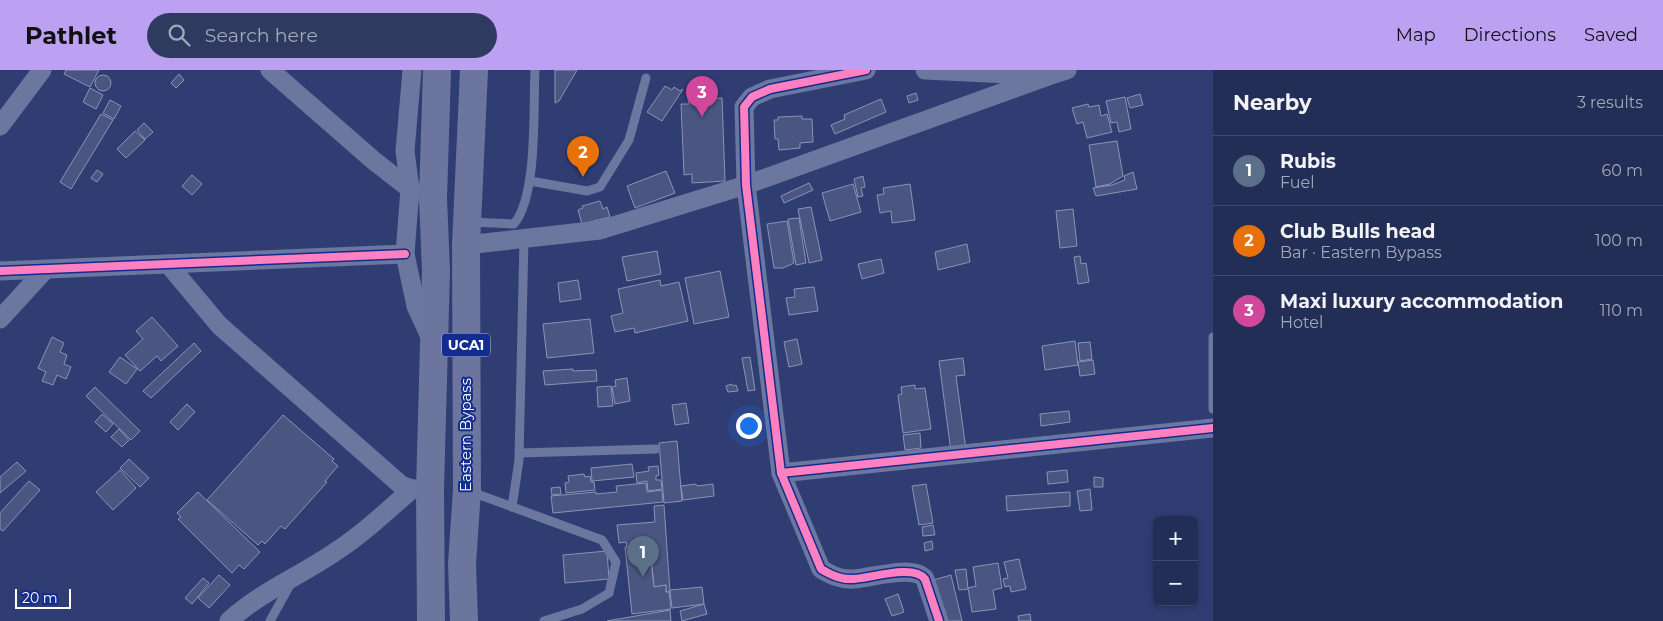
<!DOCTYPE html>
<meta charset="utf-8">
<style>
:root{--surface:#232e56;--page:#2f3a60;--text:#f1f3f6;--muted:#a3a8b9;--line:#404a6c;--accent:#bca0f2}
body{margin:0;font-family:Montserrat,sans-serif;background:var(--page);color:var(--text)}
.controls{position:absolute;right:15px;bottom:15px;display:grid;overflow:hidden;border-radius:8px;box-shadow:0 2px 8px #0003}
.controls button{width:45px;height:45px;display:grid;place-items:center;padding:0;border:0;border-bottom:1px solid var(--line);background:var(--surface);color:var(--text);font:25px sans-serif}
.scale{position:absolute;left:15px;bottom:12px;width:56px;box-sizing:border-box;padding-left:5px;border:2px solid #fff;border-top:0;font-size:14px;line-height:18px;white-space:nowrap;color:#fff;-webkit-text-stroke:4px #132c8f;paint-order:stroke}
.you{position:absolute;left:748px;top:355px;width:18px;height:18px;margin:-12px;border:4px solid #fff;border-radius:50%;background:#1a73e8;box-shadow:0 0 0 8px #1a73e833}
.badge{display:grid;place-items:center;width:32px;height:32px;border-radius:50%;background:var(--accent);color:#fff;font-size:16px;font-weight:700}
.pin{position:absolute;translate:-50% -41px;filter:drop-shadow(0 1px 2px #0008)}
.pin::after{content:'';position:absolute;top:26px;width:18px;height:15px;background:inherit;clip-path:polygon(0 0,100% 0,50% 100%)}
.list{margin:0;padding:0;list-style:none}
h2{display:flex;justify-content:space-between;align-items:center;height:65px;margin:0;padding:0 20px;font-size:21px}
h2 small{font-size:16px;font-weight:400;color:var(--muted)}
.list li{display:grid;grid-template-columns:32px 1fr auto;gap:15px;align-items:center;box-sizing:border-box;height:70px;padding:0 20px;border-top:1px solid var(--line)}
.list b{display:block;font-size:19px;white-space:nowrap}
.list p{margin:0;font-size:16px;white-space:nowrap;color:var(--muted)}
.list em{font-size:16px;font-style:normal;color:var(--muted)}
.icon{flex:none;width:28px;height:28px;fill:none;stroke:currentColor;stroke-width:2;stroke-linecap:round;stroke-linejoin:round}
.map{position:relative;flex:none;width:1213px;height:551px;overflow:hidden}
header{display:flex;align-items:center;gap:30px;box-sizing:border-box;height:70px;padding:0 25px;background:var(--accent);color:#111}
header strong{font-size:24px}
nav{display:flex;gap:28px;margin-inline-start:auto;font-size:18px}
.search{width:350px;height:45px;background:var(--page);display:flex;align-items:center;gap:12px;box-sizing:border-box;padding:0 18px;border-radius:28px;color:var(--muted);font-size:19px}
main{display:flex}
aside{flex:1;background:var(--surface)}
.map>svg:first-child{display:block}
.building{fill:#4a5681;stroke:#8b94b4}
.lines{fill:none;stroke-linecap:round;stroke-linejoin:round}
.service{stroke:#6b779e;stroke-width:9}
.minor{stroke:#6b779e;stroke-width:19}
.primary{stroke:#6b759e;stroke-width:28}
.cycleway-casing{stroke:#132c8f;stroke-width:11}
.cycleway{stroke:#ff80c0;stroke-width:8}
.labels{text-anchor:middle;stroke-width:4;stroke-linejoin:round;paint-order:stroke}
.shield{fill:#132c8f;stroke:#b8c0dd;stroke-width:1}
.shield-label{font-size:14px;font-weight:bold;fill:#fff}
.street-label{font-size:15px;fill:#fff;stroke:#132c8f}
</style>
<header>
<strong>Pathlet</strong>
<div class="search"><svg class="icon" aria-label="search" viewBox="0 0 24 24"><circle cx="10" cy="10" r="6"/><path d="M15 15l6 6"/></svg>Search here</div>
<nav><a>Map</a><a>Directions</a><a>Saved</a></nav>
</header>
<main>
<div class="map">
<svg width="1213" height="551" viewBox="0 0 1213 551">
<rect width="100%" height="100%" fill="#2f3d73"/>
<!-- building -->
<g class="building">
<path d="M66 0H99L90 17 64 4Z"/>
<path d="M555 0H577L559 31 555 33Z"/>
<path d="M179 4 184 10 176 18 171 13Z"/>
<circle cx="103" cy="13" r="8"/>
<path d="M665 16 672 20 674 17 680 21 683 19 662 51 647 42Z"/>
<path d="M90 18 103 25 96 39 83 32Z"/>
<path d="M916 23 918 30 909 33 907 26Z"/>
<path d="M1140 24 1143 35 1130 38 1127 28Z"/>
<path d="M1125 27 1131 59 1119 62 1117 52 1111 53 1106 31Z"/>
<path d="M722 28 725 111 692 113V104L684 105 681 34H689L688 29Z"/>
<path d="M881 29 886 42 835 64 831 55 845 49 844 45Z"/>
<path d="M110 30 121 36 114 49 103 43Z"/>
<path d="M1088 34 1089 37 1099 35 1101 46 1107 44 1112 62 1087 68 1083 52 1077 54 1072 38Z"/>
<path d="M101 44 113 50 71 119 60 112Z"/>
<path d="M802 46V49H812L813 72 800 73V78L779 80 778 69H775L774 50H778V47Z"/>
<path d="M144 53 153 62 145 69 137 60Z"/>
<path d="M135 61 145 70 126 88 117 79Z"/>
<path d="M1117 71 1123 106 1110 114 1096 117 1089 75Z"/>
<path d="M97 100 103 104 97 112 91 108Z"/>
<path d="M666 101 675 123 635 138 627 116Z"/>
<path d="M1133 102 1137 119 1096 126 1093 118 1112 115 1125 110 1124 106Z"/>
<path d="M192 105 202 114 192 125 182 116Z"/>
<path d="M863 106 865 117 861 118 863 126 858 127 854 109Z"/>
<path d="M809 113 813 120 784 133 781 126Z"/>
<path d="M853 114 861 142 830 151 822 123Z"/>
<path d="M910 114 915 150 892 153 891 141 880 143 877 125 884 124 883 118Z"/>
<path d="M600 131 603 139 607 137 610 147 582 154 578 140 583 138 582 136Z"/>
<path d="M811 137 822 190 809 193 798 139Z"/>
<path d="M1073 139 1077 176 1060 178 1056 141Z"/>
<path d="M799 148 806 193 796 195 788 149Z"/>
<path d="M787 151 794 193 783 198H774L767 154Z"/>
<path d="M967 174 970 192 938 200 935 182Z"/>
<path d="M657 181 661 204 627 211 622 187Z"/>
<path d="M1080 186 1081 194 1086 193 1089 212 1078 214 1074 187Z"/>
<path d="M881 189 884 203 862 209 858 194Z"/>
<path d="M720 201 729 247 694 254 685 208Z"/>
<path d="M578 210 581 229 560 232 558 213Z"/>
<path d="M660 210 661 216 679 212 688 251 635 263 634 258 615 262 611 246 623 243 618 219Z"/>
<path d="M814 217 818 241 789 245 786 228 795 227 794 219Z"/>
<path d="M152 247 178 276 161 291 157 286 140 301 125 285 143 269 136 261Z"/>
<path d="M590 249 594 283 547 288 543 254Z"/>
<path d="M52 267 64 273 60 282 67 285 64 294 71 297 66 309 57 305 53 315 42 311 46 302 38 298Z"/>
<path d="M797 269 802 294 789 297 784 272Z"/>
<path d="M1075 271 1078 295 1045 300 1042 276Z"/>
<path d="M1090 272 1092 289 1080 291 1078 273Z"/>
<path d="M194 273 201 281 151 328 143 321Z"/>
<path d="M120 287 137 299 126 314 109 302Z"/>
<path d="M750 287 755 320 748 321 742 288Z"/>
<path d="M963 288 965 305 956 306 966 380 951 382 939 291Z"/>
<path d="M1093 290 1095 304 1080 306 1078 292Z"/>
<path d="M573 299V301L596 300 597 311 545 315 543 301Z"/>
<path d="M627 308 630 331 615 334 612 317 616 316 615 310Z"/>
<path d="M732 314 733 316 736 315 738 321 728 322 726 316Z"/>
<path d="M915 315V319L925 318 931 359 903 363 898 325 902 324 901 317Z"/>
<path d="M611 316 613 336 598 337 597 317Z"/>
<path d="M95 317 140 361 131 370 86 326Z"/>
<path d="M686 333 689 353 675 355 672 335Z"/>
<path d="M187 334 195 342 178 360 170 352Z"/>
<path d="M1069 341 1070 352 1041 356 1040 344Z"/>
<path d="M102 344 113 354 106 362 95 352Z"/>
<path d="M283 345 334 389 332 391 338 396 325 411 327 412 285 459 281 456 265 474 262 471 258 475 207 430Z"/>
<path d="M119 359 129 370 122 377 111 367Z"/>
<path d="M920 363 921 378 905 380 903 365Z"/>
<path d="M677 371 682 431 664 433 659 373Z"/>
<path d="M129 389 149 408 140 417 120 398Z"/>
<path d="M17 392 26 401 0 423V407Z"/>
<path d="M632 394 634 407 592 411 591 398Z"/>
<path d="M658 396 659 405 656 406V410H661L662 419 648 421 647 411 637 413 636 403 649 401 648 397Z"/>
<path d="M120 400 136 418 113 440 96 422Z"/>
<path d="M1067 400 1068 412 1048 414 1047 402Z"/>
<path d="M584 404 585 407 590 406 591 412H594L595 420 566 423 565 413 569 412 568 406Z"/>
<path d="M1094 407 1103 408V417H1094Z"/>
<path d="M29 411 40 420 3 461 0 459V443Z"/>
<path d="M646 413 647 422 662 420 663 432 553 443 551 426 596 422V424L617 422 616 416Z"/>
<path d="M696 414 697 416 713 414 714 426 683 430 681 416Z"/>
<path d="M926 414 933 453 919 455 912 416Z"/>
<path d="M560 417 561 424 552 425 551 418Z"/>
<path d="M1090 419 1092 440 1080 441 1077 421Z"/>
<path d="M198 422 260 482 244 499 239 495 232 503 178 449 181 447 177 443Z"/>
<path d="M1070 422V436L1007 441 1006 426Z"/>
<path d="M664 435 670 522H666V515L654 517 650 474 627 477 626 472 619 473 617 455 655 452 654 436Z"/>
<path d="M933 455 935 465 923 466 922 457Z"/>
<path d="M932 471 933 479 925 481 924 473Z"/>
<path d="M649 475 654 517 666 515V522H669L671 539 632 544 625 477Z"/>
<path d="M607 481 609 509 565 513 563 485Z"/>
<path d="M1019 489 1026 519 1011 522 1010 516 1005 517 1003 509 1008 508 1004 492Z"/>
<path d="M998 493 1002 518 993 520 996 539 972 542 968 518 976 516 973 497Z"/>
<path d="M966 499 968 519 959 520 955 500Z"/>
<path d="M219 505 230 515 209 538 198 528Z"/>
<path d="M951 505 962 551H940L930 511Z"/>
<path d="M203 508 209 513 192 534 185 528Z"/>
<path d="M702 517 704 534 672 538 670 520Z"/>
<path d="M898 524 904 542 892 546 885 529Z"/>
<path d="M704 534 707 544 682 551 680 541Z"/>
<path d="M670 540 671 551H607Z"/>
<path d="M1030 544 1031 551H1019L1018 546Z"/>
</g>
<g class="lines">
<!-- service -->
<g class="service">
<path d="M530 111 587 121 600 117 629 70 646 8"/>
<path d="M469 152 514 154C538 125 533 38 535 0"/>
<path d="M1213 267V339"/>
<path d="M519 383 656 379"/>
<path d="M469 421 602 470 616 492 609 523 582 539 544 551"/>
<path d="M512 437 519 390 524 168"/>
<path d="M270 551 291 513"/>
</g>
<!-- minor -->
<g class="minor">
<path d="M270 0 373 90 410 119 417 122"/>
<path d="M412 0 405 81 410 119 405 184 416 236 431 269"/>
<path d="M866 0 770 19 752 27 744 37 746 115 781 403 821 499C831 505 841 510 854 509 872 508 913 494 925 509L939 551"/>
<path d="M925 0 1048 6 1067 0"/>
<path d="M0 56 42 0"/>
<path d="M466 175 600 160 746 115 1048 6"/>
<path d="M168 194 219 255 401 415 412 419H430"/>
<path d="M0 201 405 184"/>
<path d="M0 249 44 201"/>
<path d="M781 403 1213 358"/>
<path d="M229 551C260 522 300 506 335 482 363 464 387 441 412 419"/>
</g>
<!-- primary -->
<g class="primary">
<path d="M431 551 430 419 436 201 433 128 437 0"/>
<path d="M464 551 462 494 467 420 466 175 474 0"/>
</g>
<!-- cycleway casing -->
<g class="cycleway-casing">
<g id="cycleway">
<path d="M866 0 770 19 752 27 744 37 746 115 781 403 821 499C831 505 841 510 854 509 872 508 913 494 925 509L939 551"/>
<path d="M0 201 405 184"/>
<path d="M781 403 1213 358"/>
</g>
</g>
<!-- cycleway -->
<use href="#cycleway" class="cycleway"/>
</g>
<g class="labels">
<!-- shield labels -->
<rect class="shield" x="442" y="263.5" width="48" height="23" rx="4"/>
<g class="shield-label">
<text x="466" y="280">UCA1</text>
</g>
<!-- street labels -->
<g class="street-label">
<text transform="translate(466 365) rotate(-90)" y="5">Eastern Bypass</text>
</g>
</g>
</svg>
<div class="controls">
<button>+</button>
<button>−</button>
</div>
<div class="scale">20 m</div>
<div class="you"></div>
<div class="pin badge" style="left:643px;top:507px;background:#5c6f8a">1</div>
<div class="pin badge" style="left:583px;top:107px;background:#e8710a">2</div>
<div class="pin badge" style="left:702px;top:47px;background:#d1479c">3</div>
</div>
<aside>
<h2>Nearby<small>3 results</small></h2>
<ul class="list">
<li><span class="badge" style="background:#5c6f8a">1</span><div><b>Rubis</b><p>Fuel</p></div><em>60 m</em></li>
<li><span class="badge" style="background:#e8710a">2</span><div><b>Club Bulls head</b><p>Bar · Eastern Bypass</p></div><em>100 m</em></li>
<li><span class="badge" style="background:#d1479c">3</span><div><b>Maxi luxury accommodation</b><p>Hotel</p></div><em>110 m</em></li>
</ul>
</aside>
</main>
